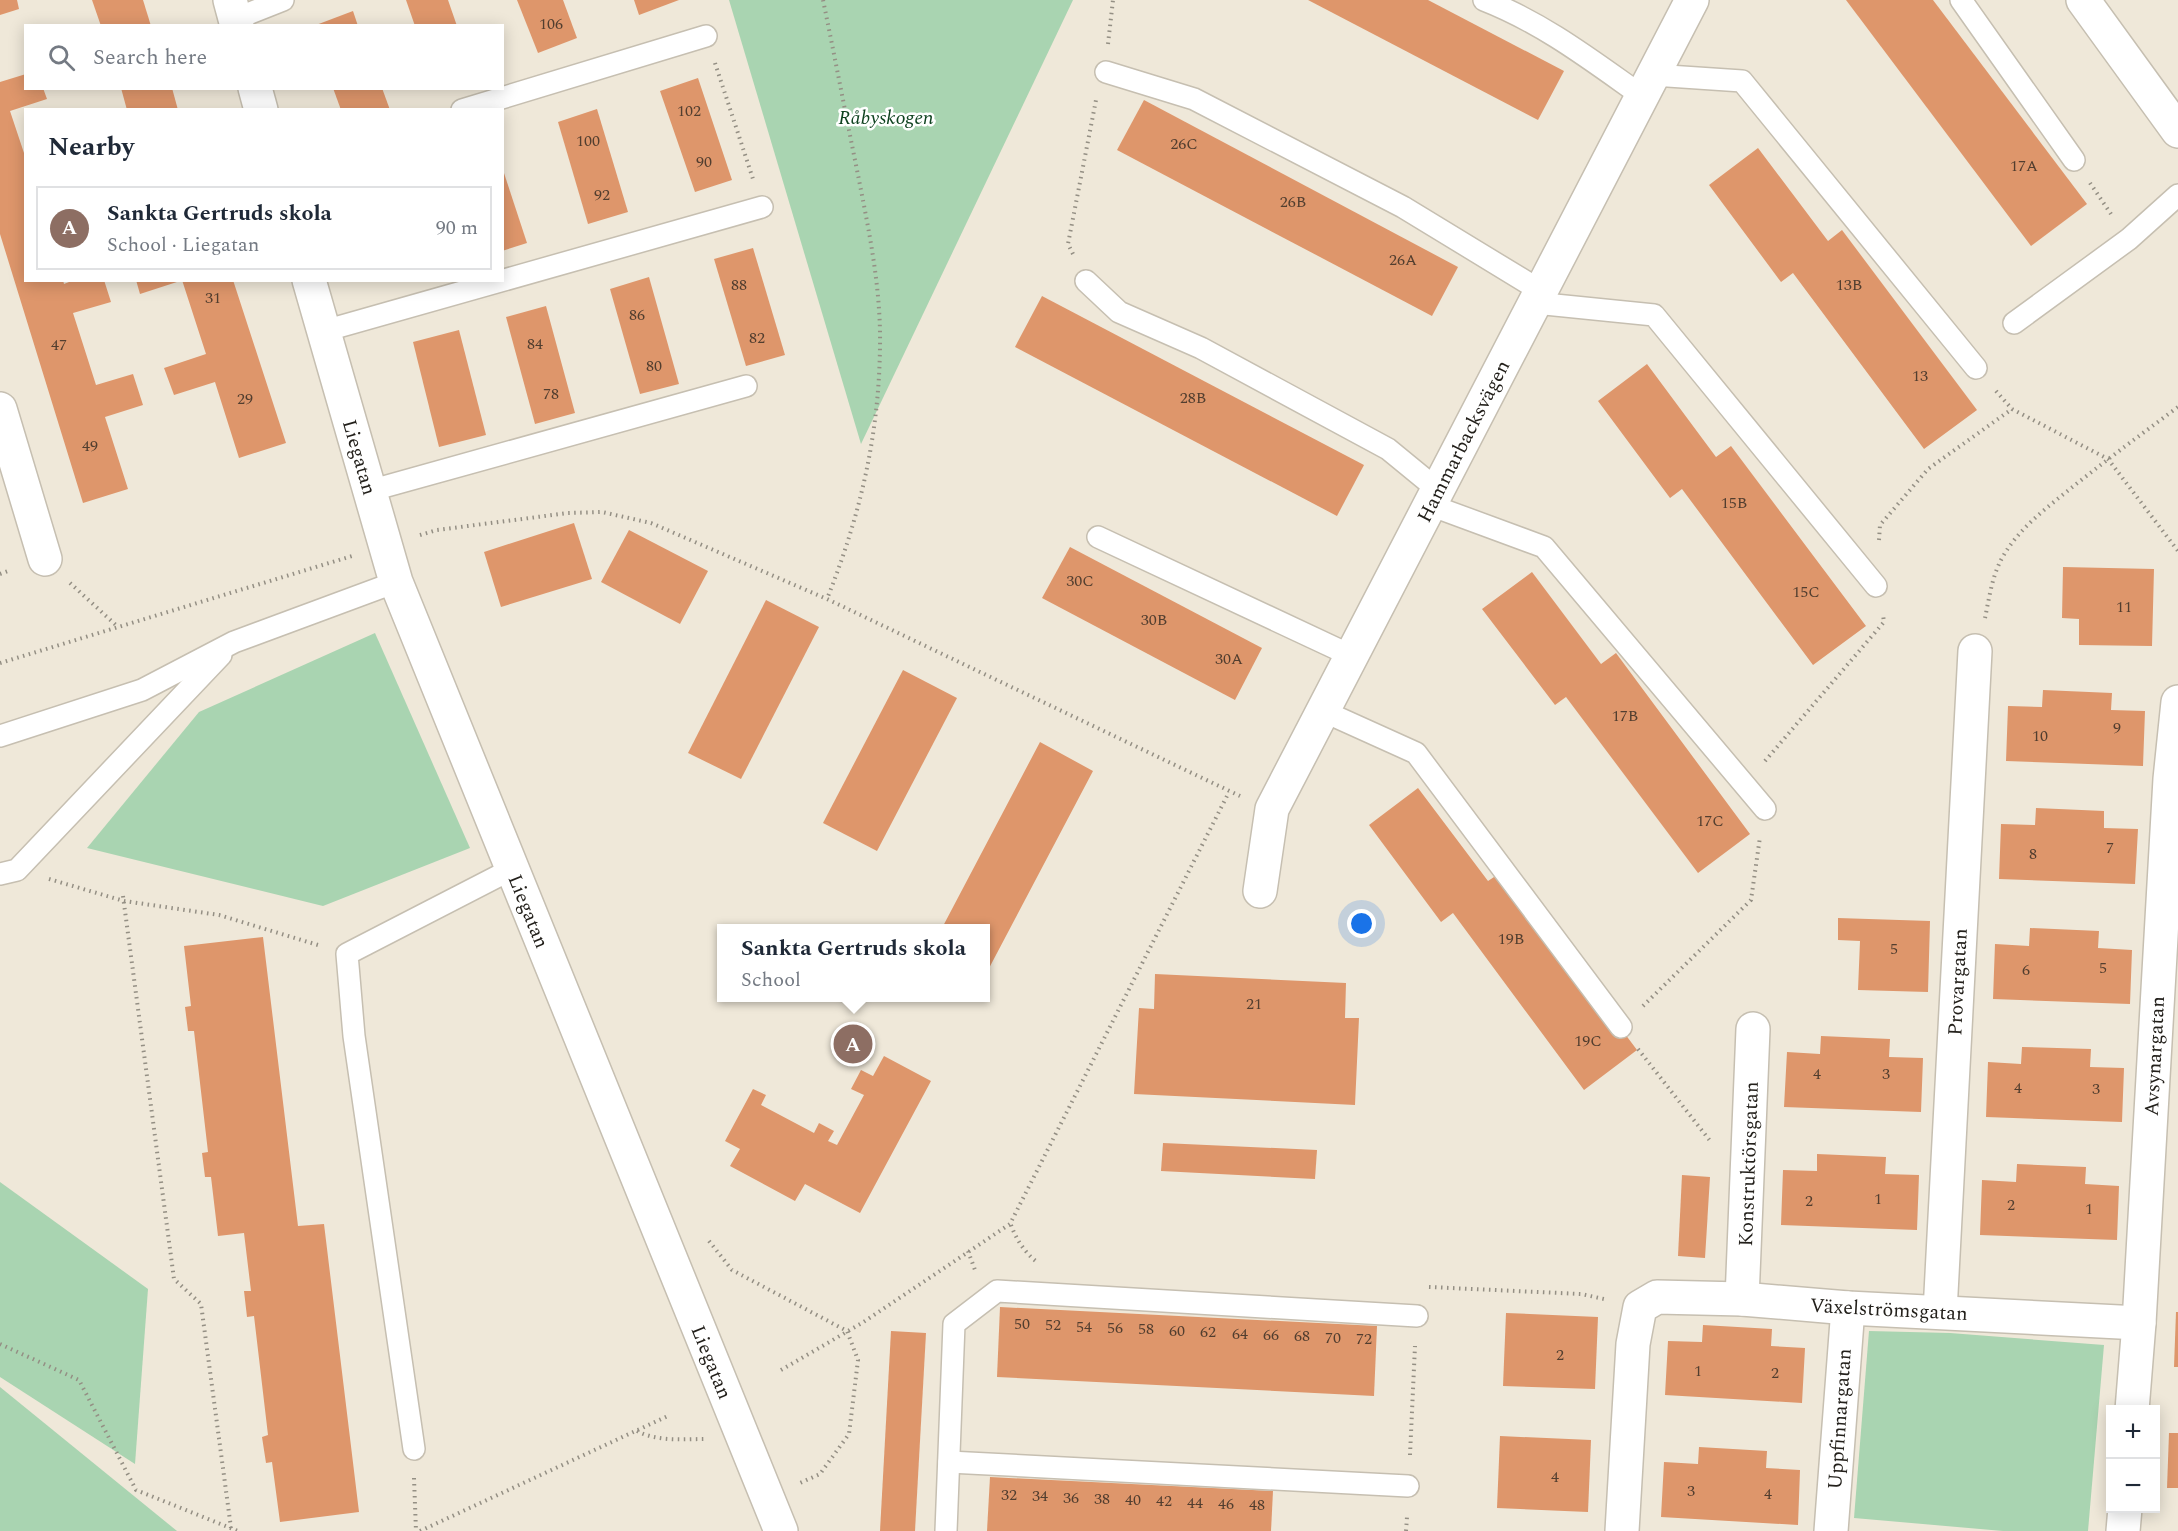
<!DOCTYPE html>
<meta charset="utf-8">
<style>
:root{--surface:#fff;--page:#f6f6f7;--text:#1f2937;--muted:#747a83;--line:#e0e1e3;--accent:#297372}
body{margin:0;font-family:Spectral,serif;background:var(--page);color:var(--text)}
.controls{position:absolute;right:18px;bottom:18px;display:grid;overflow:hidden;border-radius:0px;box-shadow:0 3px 15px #0003}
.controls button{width:54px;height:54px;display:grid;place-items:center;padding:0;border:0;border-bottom:2px solid var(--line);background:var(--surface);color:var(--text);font:30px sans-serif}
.you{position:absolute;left:1362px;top:924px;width:21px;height:21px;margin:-15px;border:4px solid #fff;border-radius:50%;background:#1a73e8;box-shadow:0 0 0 9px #1a73e833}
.badge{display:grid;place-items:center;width:39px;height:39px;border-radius:50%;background:var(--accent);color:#fff;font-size:20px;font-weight:700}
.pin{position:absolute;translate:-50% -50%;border:3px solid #fff;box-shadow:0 2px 6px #0006}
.popup{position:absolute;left:717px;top:924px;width:273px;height:78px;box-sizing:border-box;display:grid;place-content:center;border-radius:0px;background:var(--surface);filter:drop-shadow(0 2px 4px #0005);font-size:20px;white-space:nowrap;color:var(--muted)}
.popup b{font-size:22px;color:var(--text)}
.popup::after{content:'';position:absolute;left:50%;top:100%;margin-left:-12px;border:12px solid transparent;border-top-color:var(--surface)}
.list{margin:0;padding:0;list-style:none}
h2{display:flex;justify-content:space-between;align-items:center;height:78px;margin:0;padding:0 24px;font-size:26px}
h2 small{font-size:20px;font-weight:400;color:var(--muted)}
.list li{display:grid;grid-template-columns:39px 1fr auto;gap:18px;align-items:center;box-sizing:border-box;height:84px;margin:0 12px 12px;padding:0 12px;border:2px solid var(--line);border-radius:0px}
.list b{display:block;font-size:22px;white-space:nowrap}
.list p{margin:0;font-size:20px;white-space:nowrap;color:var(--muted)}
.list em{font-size:20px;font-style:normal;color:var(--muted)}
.icon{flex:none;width:33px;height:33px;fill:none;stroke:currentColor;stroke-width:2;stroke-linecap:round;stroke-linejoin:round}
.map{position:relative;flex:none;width:2178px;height:1531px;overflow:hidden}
.search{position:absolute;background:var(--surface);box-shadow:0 3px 15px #0003;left:24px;top:24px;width:480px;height:66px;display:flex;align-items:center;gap:15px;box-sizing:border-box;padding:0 21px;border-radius:0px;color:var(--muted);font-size:22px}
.panel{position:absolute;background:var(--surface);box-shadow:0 3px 15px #0003;left:24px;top:108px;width:480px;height:174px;border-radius:0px}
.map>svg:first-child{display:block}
.green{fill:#a9d4b1}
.building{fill:#de966b}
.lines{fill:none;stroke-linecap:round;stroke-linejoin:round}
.lane-casing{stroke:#c6bfb1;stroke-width:24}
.street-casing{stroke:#c6bfb1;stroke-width:36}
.path{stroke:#948f84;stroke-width:4;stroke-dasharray:1.5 4.5;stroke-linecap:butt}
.lane{stroke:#fff;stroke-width:21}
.street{stroke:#fff;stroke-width:33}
.labels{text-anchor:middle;stroke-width:5;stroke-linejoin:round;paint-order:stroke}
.number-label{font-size:16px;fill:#523e2f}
.park-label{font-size:20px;font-style:italic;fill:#0e421f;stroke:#fff}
.street-label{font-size:20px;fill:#23201b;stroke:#fff}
</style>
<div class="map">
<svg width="2178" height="1531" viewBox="0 0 2178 1531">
<rect width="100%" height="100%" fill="#efe8d9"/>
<!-- green -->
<g class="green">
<path d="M729 0H1073L861 444Z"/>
<path d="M375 633 470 848 323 906 87 848 199 712Z"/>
<path d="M0 1182 148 1289 135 1464 0 1377Z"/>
<path d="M1869 1331 1950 1333 2104 1345 2088 1531H2003L1854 1518Z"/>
<path d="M0 1387 177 1531H0Z"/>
</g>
<!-- building -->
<g class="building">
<path d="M0 0H17L19 9 0 15Z"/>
<path d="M92 0H143L151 26H101Z"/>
<path d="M406 0H448L457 26H415Z"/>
<path d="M517 0H563L577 38 538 53Z"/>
<path d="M634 0H679L639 15Z"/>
<path d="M1308 0H1428L1564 71 1538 120Z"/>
<path d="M1846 0H1933L2087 204 2031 246Z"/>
<path d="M353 11 358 26H316V25Z"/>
<path d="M26 74V88H43L47 99 10 111 26 159V280H63L64 284 74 280H104L111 302 73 313 96 385 133 374 143 405 105 417 128 489 83 503 0 234V82Z"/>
<path d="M698 78 732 180 695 192 660 91Z"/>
<path d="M121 88H172L178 110H127Z"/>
<path d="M333 88H382L390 110H341Z"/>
<path d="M1144 100 1458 267 1432 316 1117 150Z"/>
<path d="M597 109 628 212 588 224 558 122Z"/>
<path d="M1758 148 1828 241 1842 230 1977 410 1924 449 1793 273 1781 282 1709 185Z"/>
<path d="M502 167 527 243 502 251Z"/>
<path d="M753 248 785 355 746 366 714 259Z"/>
<path d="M649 277 679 384 640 394 610 289Z"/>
<path d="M136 280H180V281L140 294Z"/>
<path d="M182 280H233L286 443 239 458 215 382 174 395 164 368 206 354Z"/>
<path d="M1042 296 1364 465 1337 516 1015 347Z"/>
<path d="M546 306 575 413 535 424 506 317Z"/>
<path d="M459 330 486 435 439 447 413 342Z"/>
<path d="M1647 364 1716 457 1731 446 1866 626 1813 665 1682 489 1670 498 1598 401Z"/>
<path d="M574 523 592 579 501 607 484 552Z"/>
<path d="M629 530 708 571 680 624 601 582Z"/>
<path d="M1070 547 1262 648 1235 700 1042 598Z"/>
<path d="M2063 567 2154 569 2152 646 2079 645V619L2062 618Z"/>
<path d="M1532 572 1601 664 1616 653 1750 834 1698 873 1566 697 1555 705 1482 609Z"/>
<path d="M766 600 819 627 741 779 688 753Z"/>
<path d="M903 670 957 698 877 851 823 823Z"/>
<path d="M2043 690 2112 693 2111 710 2145 711 2143 766 2006 761 2008 706 2042 707Z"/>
<path d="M1040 742 1093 771 987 972 985 971V928H942Z"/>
<path d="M1418 788 1488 881 1503 871 1637 1050 1584 1090 1453 913 1441 922 1369 825Z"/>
<path d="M2036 808 2104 811V828L2138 829 2135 884 1999 879 2001 824 2035 825Z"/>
<path d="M1838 918 1930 921 1928 992 1858 990 1860 941 1838 940Z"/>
<path d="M2030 928 2099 931 2098 948 2132 950 2130 1004 1993 999 1995 944 2029 946Z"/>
<path d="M263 937 298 1226 324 1224 359 1512 280 1522 272 1462 266 1463 262 1437 268 1435 254 1316 247 1317 244 1291H251L244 1233 218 1236 211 1177H205L202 1153 208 1152 194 1031H188L185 1007 191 1006 184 946Z"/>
<path d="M1155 974 1346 983 1345 1018H1359L1355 1105 1134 1094 1139 1008 1154 1009Z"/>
<path d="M1821 1036 1890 1039 1889 1057 1923 1058 1921 1112 1784 1107 1787 1052 1820 1054Z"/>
<path d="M2022 1047 2091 1049 2090 1067 2124 1068 2122 1122 1986 1117 1988 1062 2021 1064Z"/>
<path d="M884 1056 931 1081 860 1213 805 1184 795 1201 730 1166 740 1149 725 1141 753 1089 766 1095 761 1105 814 1133 819 1123 834 1131 828 1141 837 1145 864 1095 851 1089 861 1070 873 1076Z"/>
<path d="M1163 1143 1317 1150 1315 1179 1161 1171Z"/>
<path d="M1817 1154 1886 1157 1885 1174 1919 1175 1917 1230 1781 1225 1783 1170 1817 1171Z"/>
<path d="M2017 1164 2086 1167 2085 1184 2119 1186 2117 1240 1980 1235 1982 1180 2016 1182Z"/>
<path d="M1682 1175 1710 1177 1705 1258 1678 1256Z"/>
<path d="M1000 1307 1377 1326 1374 1396 997 1377Z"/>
<path d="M2176 1312H2178V1367H2174Z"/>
<path d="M1506 1313 1598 1317 1595 1389 1503 1386Z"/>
<path d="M1703 1325 1772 1329 1771 1346 1805 1348 1802 1403 1665 1395 1668 1341 1702 1342Z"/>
<path d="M891 1331 926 1333 915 1531H880Z"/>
<path d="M2169 1433H2178V1488H2167Z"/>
<path d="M1500 1436 1591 1440 1588 1512 1497 1508Z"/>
<path d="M1699 1447 1767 1451 1766 1468 1800 1470 1798 1525 1661 1517 1664 1462 1698 1464Z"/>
<path d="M990 1477 1273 1491 1271 1531H987Z"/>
</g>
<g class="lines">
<!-- lane casing -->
<g class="lane-casing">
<g id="lane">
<path d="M1484 0C1543 23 1591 60 1642 96"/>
<path d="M1961 0 2074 160"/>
<path d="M235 19 283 0"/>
<path d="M1106 72 1194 99 1403 207 1541 291"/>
<path d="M1653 75 1742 81 1976 368"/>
<path d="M462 110 706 36"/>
<path d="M1086 281 1119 312 1201 348 1388 449 1438 490"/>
<path d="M1535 303 1654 315 1876 586"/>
<path d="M2014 323 2129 239 2178 195"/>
<path d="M324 331 762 207"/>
<path d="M369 491 746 386"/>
<path d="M1430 505 1544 547 1765 809"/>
<path d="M1098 537 1352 656"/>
<path d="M1323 711 1416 753 1621 1027"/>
<path d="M0 736 142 690 234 642 396 582"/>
<path d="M0 874 17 870 221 655"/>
<path d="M414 1449 354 1036 347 954 512 869"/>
<path d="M949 1462 1408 1486"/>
<path d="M946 1531 954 1324 997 1291 1417 1316"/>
</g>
</g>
<!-- street casing -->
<g class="street-casing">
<g id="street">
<path d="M230 0 237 26"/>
<path d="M2083 0 2178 131"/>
<path d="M255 88 261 110"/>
<path d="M309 280 396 582 781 1531"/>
<path d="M0 409 45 559"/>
<path d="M1260 891 1272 809 1692 0"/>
<path d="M1742 1299 1753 1029"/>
<path d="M1940 1312 1975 651"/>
<path d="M2132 1410 2139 1323 2170 779 2178 702"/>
<path d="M1622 1531 1633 1344 1640 1307 1657 1297 1742 1299 1848 1308 2139 1323"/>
<path d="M1831 1531 1848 1308"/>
<path d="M2123 1531 2125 1508"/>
</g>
</g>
<!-- path -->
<g class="path">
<path d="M823 0C835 58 846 116 858 175 869 231 881 288 880 346 879 436 860 516 827 599"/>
<path d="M1108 44 1113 0"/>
<path d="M715 63 753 179"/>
<path d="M2090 183 2111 214"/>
<path d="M1073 254 1068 244 1096 100"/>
<path d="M1996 391 2012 409 2108 459 2178 551"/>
<path d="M420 535 437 530 568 513 602 512 651 523 827 599 1240 796"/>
<path d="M1879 540 1880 525 1928 469 2012 409"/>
<path d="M0 574 11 570"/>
<path d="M70 583 118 627"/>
<path d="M1985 618C1989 599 1992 577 2001 560 2018 528 2048 507 2075 485 2109 458 2143 433 2178 407"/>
<path d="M0 663 352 556"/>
<path d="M1765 761 1884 622 1883 615"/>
<path d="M49 879 124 901 219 915 318 945"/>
<path d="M123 896 174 1279 201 1304 231 1528"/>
<path d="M1643 1006 1751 900 1760 837"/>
<path d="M1638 1049 1711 1142"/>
<path d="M1011 1225C1016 1239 1025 1253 1037 1262"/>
<path d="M709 1241 732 1270 847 1331 858 1360 849 1434 820 1474 800 1483"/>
<path d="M968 1251 975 1270"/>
<path d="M1429 1287 1581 1294 1604 1299"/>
<path d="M0 1344 79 1380 136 1490 238 1531"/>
<path d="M781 1370 862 1323 1010 1224 1229 792"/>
<path d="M637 1431C658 1442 683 1439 706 1439"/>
<path d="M1410 1455 1415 1346"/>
<path d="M414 1478 416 1531"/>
<path d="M420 1531 670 1415"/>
<path d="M1406 1531 1407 1517"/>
</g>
<!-- lane -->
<use href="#lane" class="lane"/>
<!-- street -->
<use href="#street" class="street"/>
</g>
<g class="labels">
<!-- number labels -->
<g class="number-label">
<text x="551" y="29">106</text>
<text x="689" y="116">102</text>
<text x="588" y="146">100</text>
<text x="1184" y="149">26C</text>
<text x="704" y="167">90</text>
<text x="2024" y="171">17A</text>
<text x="602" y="200">92</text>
<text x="1293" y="207">26B</text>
<text x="1403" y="265">26A</text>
<text x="739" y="290">88</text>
<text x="1849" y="290">13B</text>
<text x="213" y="303">31</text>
<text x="637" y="320">86</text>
<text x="757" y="343">82</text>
<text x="535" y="349">84</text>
<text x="59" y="350">47</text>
<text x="654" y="371">80</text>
<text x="1920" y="381">13</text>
<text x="551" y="399">78</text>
<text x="1193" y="403">28B</text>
<text x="245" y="404">29</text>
<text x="90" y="451">49</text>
<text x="1734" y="508">15B</text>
<text x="1080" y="586">30C</text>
<text x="1806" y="597">15C</text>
<text x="2124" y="612">11</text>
<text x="1154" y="625">30B</text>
<text x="1229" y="664">30A</text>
<text x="1625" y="721">17B</text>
<text x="2117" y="733">9</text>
<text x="2040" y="741">10</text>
<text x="1710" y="826">17C</text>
<text x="2110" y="853">7</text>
<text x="2033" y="859">8</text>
<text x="1511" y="944">19B</text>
<text x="1894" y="954">5</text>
<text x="2103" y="973">5</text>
<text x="2026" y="975">6</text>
<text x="1254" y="1009">21</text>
<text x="1588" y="1046">19C</text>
<text x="1817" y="1079">4</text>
<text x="1886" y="1079">3</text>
<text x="2018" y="1093">4</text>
<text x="2096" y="1094">3</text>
<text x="1878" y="1204">1</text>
<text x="1809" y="1206">2</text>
<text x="2011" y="1210">2</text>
<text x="2089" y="1214">1</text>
<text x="1022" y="1329">50</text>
<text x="1053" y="1330">52</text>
<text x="1084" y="1332">54</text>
<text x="1115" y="1333">56</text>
<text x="1146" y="1334">58</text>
<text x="1177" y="1336">60</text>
<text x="1208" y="1337">62</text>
<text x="1240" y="1339">64</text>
<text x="1271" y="1340">66</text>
<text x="1302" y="1341">68</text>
<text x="1333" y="1343">70</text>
<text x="1364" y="1344">72</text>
<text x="1560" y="1360">2</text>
<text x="1698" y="1376">1</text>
<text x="1775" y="1378">2</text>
<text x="1555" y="1482">4</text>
<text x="1691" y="1496">3</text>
<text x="1768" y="1499">4</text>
<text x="1009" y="1500">32</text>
<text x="1040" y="1501">34</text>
<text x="1071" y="1503">36</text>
<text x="1102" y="1504">38</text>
<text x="1133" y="1505">40</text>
<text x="1164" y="1506">42</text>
<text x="1195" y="1508">44</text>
<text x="1226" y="1509">46</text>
<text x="1257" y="1510">48</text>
</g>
<!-- park labels -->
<g class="park-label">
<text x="886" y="124">Råbyskogen</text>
</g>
<!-- street labels -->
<g class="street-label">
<text transform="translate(1463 441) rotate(-63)" y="7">Hammarbacksvägen</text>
<text transform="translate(360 457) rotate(74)" y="7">Liegatan</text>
<text transform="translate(529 911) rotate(68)" y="7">Liegatan</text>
<text transform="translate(1957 982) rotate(-87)" y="7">Provargatan</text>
<text transform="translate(2154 1056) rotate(-87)" y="7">Avsynargatan</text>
<text transform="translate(1748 1164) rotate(-88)" y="7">Konstruktörsgatan</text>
<text transform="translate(1889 1309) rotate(3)" y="7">Växelströmsgatan</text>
<text transform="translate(712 1362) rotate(68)" y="7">Liegatan</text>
<text transform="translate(1839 1419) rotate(-86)" y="7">Uppfinnargatan</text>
</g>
</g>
</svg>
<div class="controls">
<button>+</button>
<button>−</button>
</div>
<div class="you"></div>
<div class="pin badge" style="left:853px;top:1044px;background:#8d6e63">A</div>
<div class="popup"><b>Sankta Gertruds skola</b>School</div>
<div class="search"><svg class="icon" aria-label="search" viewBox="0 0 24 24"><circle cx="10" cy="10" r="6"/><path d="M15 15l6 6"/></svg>Search here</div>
<section class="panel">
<h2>Nearby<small></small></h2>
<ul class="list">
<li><span class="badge" style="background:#8d6e63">A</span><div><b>Sankta Gertruds skola</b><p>School · Liegatan</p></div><em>90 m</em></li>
</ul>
</section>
</div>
